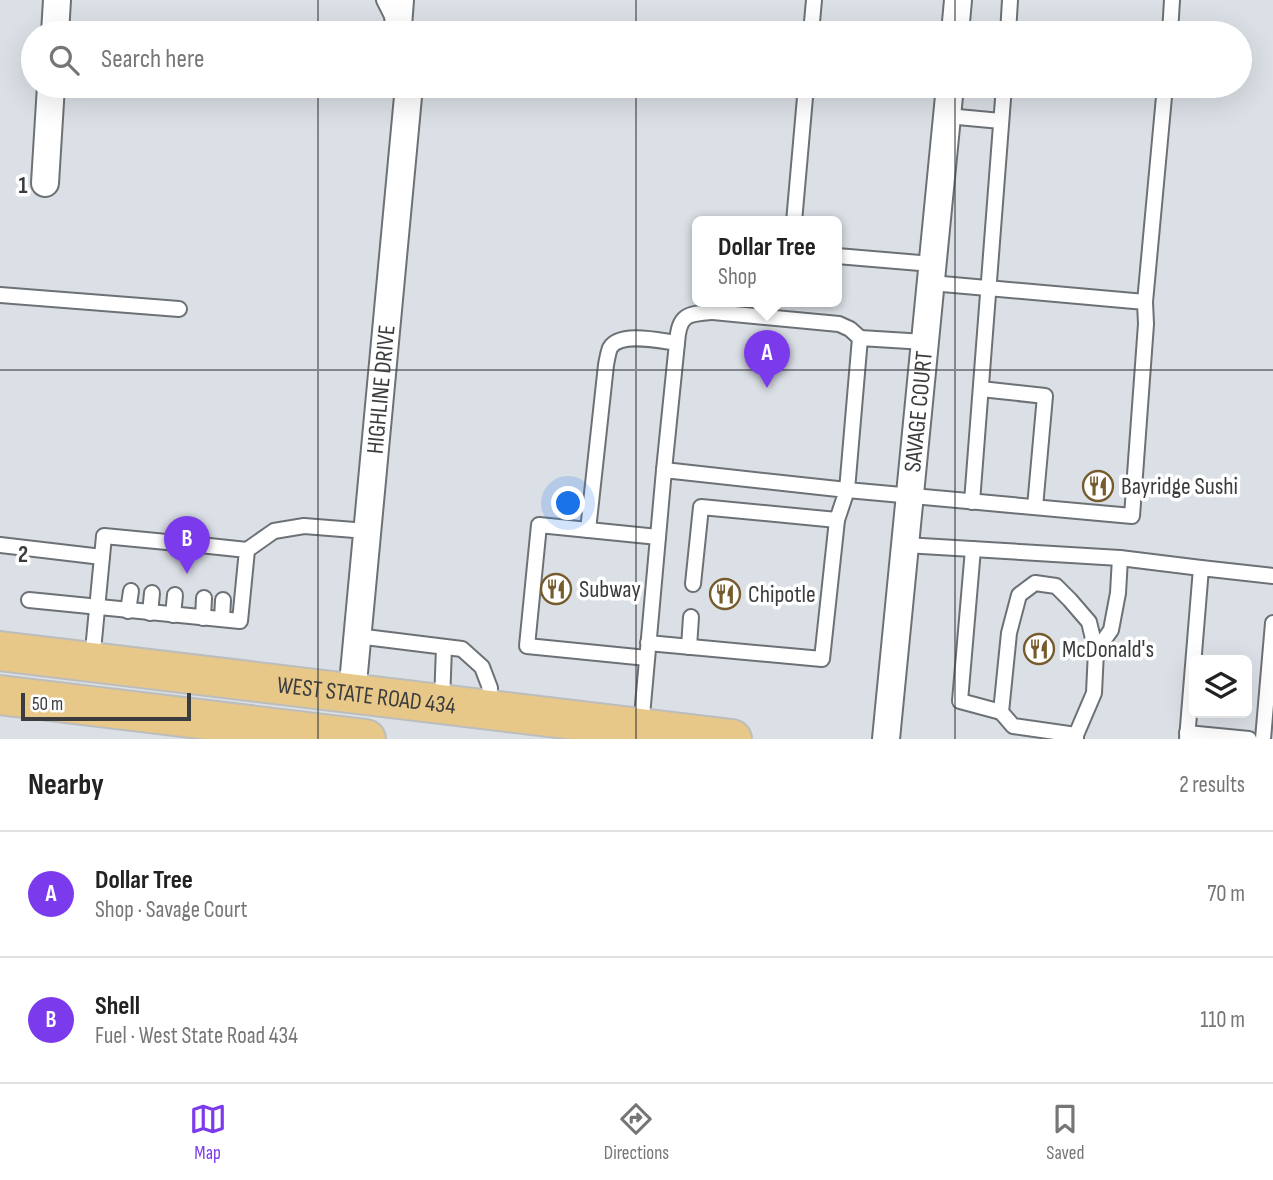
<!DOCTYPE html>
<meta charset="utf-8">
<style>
:root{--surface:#fff;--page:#f2f2f2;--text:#222;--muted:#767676;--line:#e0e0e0;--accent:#7c3aed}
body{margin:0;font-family:"Sofia Sans Condensed",sans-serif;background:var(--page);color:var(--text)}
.controls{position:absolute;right:21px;bottom:21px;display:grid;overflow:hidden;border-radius:10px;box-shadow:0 7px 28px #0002}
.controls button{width:63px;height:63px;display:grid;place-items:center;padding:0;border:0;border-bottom:2px solid var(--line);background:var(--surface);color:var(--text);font:35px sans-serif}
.scale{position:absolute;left:21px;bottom:18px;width:170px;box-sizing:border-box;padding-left:7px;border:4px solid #3a3c3e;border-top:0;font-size:19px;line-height:24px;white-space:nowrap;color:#3a3c3e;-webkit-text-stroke:5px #fff;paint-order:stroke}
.you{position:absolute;left:569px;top:504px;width:24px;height:24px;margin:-18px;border:5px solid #fff;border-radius:50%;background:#1a73e8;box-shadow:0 0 0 10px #1a73e833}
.badge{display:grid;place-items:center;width:46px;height:46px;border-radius:50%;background:var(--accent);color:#fff;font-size:23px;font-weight:700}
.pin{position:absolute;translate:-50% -58px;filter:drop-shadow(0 2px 4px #0008)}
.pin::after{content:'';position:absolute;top:37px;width:24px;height:21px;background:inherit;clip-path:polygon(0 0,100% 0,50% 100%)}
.popup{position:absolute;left:692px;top:216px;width:150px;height:91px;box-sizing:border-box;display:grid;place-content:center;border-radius:10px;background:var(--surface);filter:drop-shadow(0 2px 5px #0005);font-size:23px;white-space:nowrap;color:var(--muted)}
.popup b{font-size:26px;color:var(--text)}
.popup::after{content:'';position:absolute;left:50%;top:100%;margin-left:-14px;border:14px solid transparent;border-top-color:var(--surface)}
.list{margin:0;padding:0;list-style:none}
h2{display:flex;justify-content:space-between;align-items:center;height:91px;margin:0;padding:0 28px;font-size:30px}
h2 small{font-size:23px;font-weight:400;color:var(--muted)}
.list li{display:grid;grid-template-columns:46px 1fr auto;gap:21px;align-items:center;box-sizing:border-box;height:126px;padding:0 28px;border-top:2px solid var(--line)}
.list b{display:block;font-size:26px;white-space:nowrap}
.list p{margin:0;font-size:23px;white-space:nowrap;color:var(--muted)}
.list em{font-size:23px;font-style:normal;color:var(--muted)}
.icon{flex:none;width:38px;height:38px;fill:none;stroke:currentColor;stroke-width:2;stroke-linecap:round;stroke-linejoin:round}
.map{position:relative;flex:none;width:1273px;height:739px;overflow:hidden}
.search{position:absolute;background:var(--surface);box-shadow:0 7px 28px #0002;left:21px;right:21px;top:21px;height:77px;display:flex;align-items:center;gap:18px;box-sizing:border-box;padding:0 24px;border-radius:38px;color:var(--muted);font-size:26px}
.sheet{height:343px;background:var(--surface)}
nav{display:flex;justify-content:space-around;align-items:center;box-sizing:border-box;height:98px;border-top:2px solid var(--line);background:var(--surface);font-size:19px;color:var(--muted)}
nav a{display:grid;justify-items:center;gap:4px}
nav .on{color:var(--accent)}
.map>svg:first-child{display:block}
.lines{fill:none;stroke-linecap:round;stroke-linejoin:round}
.service-casing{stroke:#6c7176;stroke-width:18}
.minor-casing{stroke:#6c7176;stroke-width:30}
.primary-casing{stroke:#bcbdbd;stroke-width:42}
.service{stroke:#fff;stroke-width:14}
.minor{stroke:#fff;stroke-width:26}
.primary{stroke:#e8c888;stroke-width:38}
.grid{fill:none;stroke:#3a3c3e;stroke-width:2;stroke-opacity:0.55}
.labels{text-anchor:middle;stroke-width:7;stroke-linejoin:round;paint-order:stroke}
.street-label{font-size:24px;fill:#3a3c3e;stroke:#fff}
.poi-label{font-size:24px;fill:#3a3c3e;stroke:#fff;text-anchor:start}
.grid-label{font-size:23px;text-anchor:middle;font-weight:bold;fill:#3a3c3e;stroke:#fff;stroke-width:7;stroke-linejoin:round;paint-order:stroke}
</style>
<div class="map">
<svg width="1273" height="739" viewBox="0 0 1273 739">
<rect width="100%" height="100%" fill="#dbe0e6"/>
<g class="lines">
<!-- service casing -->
<g class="service-casing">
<g id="service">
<path d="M384 0 395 22"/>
<path d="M811 33 814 0"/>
<path d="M1008 33 1010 0"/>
<path d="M1170 33 1172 0"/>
<path d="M947 116 1001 121"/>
<path d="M794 222 806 86"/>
<path d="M837 256 932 264"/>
<path d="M0 295 179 309"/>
<path d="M1145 302 1165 86"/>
<path d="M925 342 860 338 847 490 1132 516 1146 324 1145 302 931 283"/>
<path d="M677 343C679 314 687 314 713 312L839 324 850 329 860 338"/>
<path d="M981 389 1045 396 1035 507"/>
<path d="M972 502 1004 86"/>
<path d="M588 530 606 365C607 360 608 353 610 348 620 331 661 341 677 343L664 470"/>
<path d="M0 545 102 557"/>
<path d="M905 545 1120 558 1201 568"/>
<path d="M973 549 960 701 1001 712"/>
<path d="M247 550 274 531 304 526 367 531"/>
<path d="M693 584 701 507 837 520"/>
<path d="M29 600 240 621 247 550 200 545"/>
<path d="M128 611 131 591"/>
<path d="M150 613 152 593"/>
<path d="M173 615 175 595"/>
<path d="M203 618 204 598"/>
<path d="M222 619 223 600"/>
<path d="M357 636 462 649 482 667 490 688 489 709"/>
<path d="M689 647 691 617"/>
<path d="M647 658 527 646 539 525 658 537"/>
<path d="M92 661 104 536 177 543"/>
<path d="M442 702 444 647"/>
<path d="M641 727 664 470 847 490 837 520 822 659 648 643"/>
<path d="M1187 733 1249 739"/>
<path d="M1076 735 1013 726 1001 712 1009 633 1019 595 1035 583 1056 586 1070 600 1089 622 1096 651"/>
<path d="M1076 739V735L1094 693 1096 651 1111 630 1118 593 1120 558"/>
<path d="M1187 739 1201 568 1273 576"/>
<path d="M1263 739 1273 623"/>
</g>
</g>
<!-- minor casing -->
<g class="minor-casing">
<g id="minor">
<path d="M400 0 398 26 400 33"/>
<path d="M55 33 57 0"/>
<path d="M955 33 958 0"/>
<path d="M45 183 51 86"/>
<path id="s1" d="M352 694 409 86"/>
<path id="s2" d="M886 739 950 86"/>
</g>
</g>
<!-- primary casing -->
<g class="primary-casing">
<g id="primary">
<path id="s3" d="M0 651 732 739"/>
<path d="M0 695 366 739"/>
</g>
</g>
<!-- service -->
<use href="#service" class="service"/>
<!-- minor -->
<use href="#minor" class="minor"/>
<!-- primary -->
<use href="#primary" class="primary"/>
</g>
<!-- grid -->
<path class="grid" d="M318 0V33M636 0V33M955 0V33M318 86V739M636 86V739M955 86V739M0 370H1273"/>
<!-- icons -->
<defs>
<g id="restaurant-ring" transform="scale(1.575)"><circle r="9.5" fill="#fff" stroke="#765b2d" stroke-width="1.5"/><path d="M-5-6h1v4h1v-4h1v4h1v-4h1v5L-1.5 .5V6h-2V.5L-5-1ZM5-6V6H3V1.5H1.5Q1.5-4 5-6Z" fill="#765b2d"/></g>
</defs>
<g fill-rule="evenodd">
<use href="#restaurant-ring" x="1098" y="486"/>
<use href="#restaurant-ring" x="556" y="589"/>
<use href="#restaurant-ring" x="725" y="594"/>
<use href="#restaurant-ring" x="1039" y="649"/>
</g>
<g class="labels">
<!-- street labels -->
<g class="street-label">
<text dy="8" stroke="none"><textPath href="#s1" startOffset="306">HIGHLINE DRIVE</textPath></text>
<text dy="8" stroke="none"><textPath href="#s2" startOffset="329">SAVAGE COURT</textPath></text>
<text dy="8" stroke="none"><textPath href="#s3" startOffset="369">WEST STATE ROAD 434</textPath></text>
</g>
<!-- poi labels -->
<g class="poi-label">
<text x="1121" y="494">Bayridge Sushi</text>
<text x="579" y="597">Subway</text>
<text x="748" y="602">Chipotle</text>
<text x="1062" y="657">McDonald's</text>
</g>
</g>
<g class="grid-label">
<text x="23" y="193">1</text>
<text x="23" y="562">2</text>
</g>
</svg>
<div class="controls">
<button><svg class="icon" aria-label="layers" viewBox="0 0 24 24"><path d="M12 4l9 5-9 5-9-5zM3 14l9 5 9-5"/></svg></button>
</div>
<div class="scale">50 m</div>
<div class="you"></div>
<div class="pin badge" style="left:767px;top:388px">A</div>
<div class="popup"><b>Dollar Tree</b>Shop</div>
<div class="pin badge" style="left:187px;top:574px">B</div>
<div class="search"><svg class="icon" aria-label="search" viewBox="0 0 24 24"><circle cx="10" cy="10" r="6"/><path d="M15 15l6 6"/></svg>Search here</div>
</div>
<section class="sheet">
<h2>Nearby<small>2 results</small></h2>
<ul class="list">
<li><span class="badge">A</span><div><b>Dollar Tree</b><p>Shop · Savage Court</p></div><em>70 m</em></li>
<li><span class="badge">B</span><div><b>Shell</b><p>Fuel · West State Road 434</p></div><em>110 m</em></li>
</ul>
</section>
<nav>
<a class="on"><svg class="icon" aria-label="map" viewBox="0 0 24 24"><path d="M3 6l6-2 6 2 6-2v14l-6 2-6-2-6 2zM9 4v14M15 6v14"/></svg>Map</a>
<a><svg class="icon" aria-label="directions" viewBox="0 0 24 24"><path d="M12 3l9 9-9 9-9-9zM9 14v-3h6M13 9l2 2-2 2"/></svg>Directions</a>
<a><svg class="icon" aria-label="saved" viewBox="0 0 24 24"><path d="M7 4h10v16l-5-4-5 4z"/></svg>Saved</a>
</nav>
